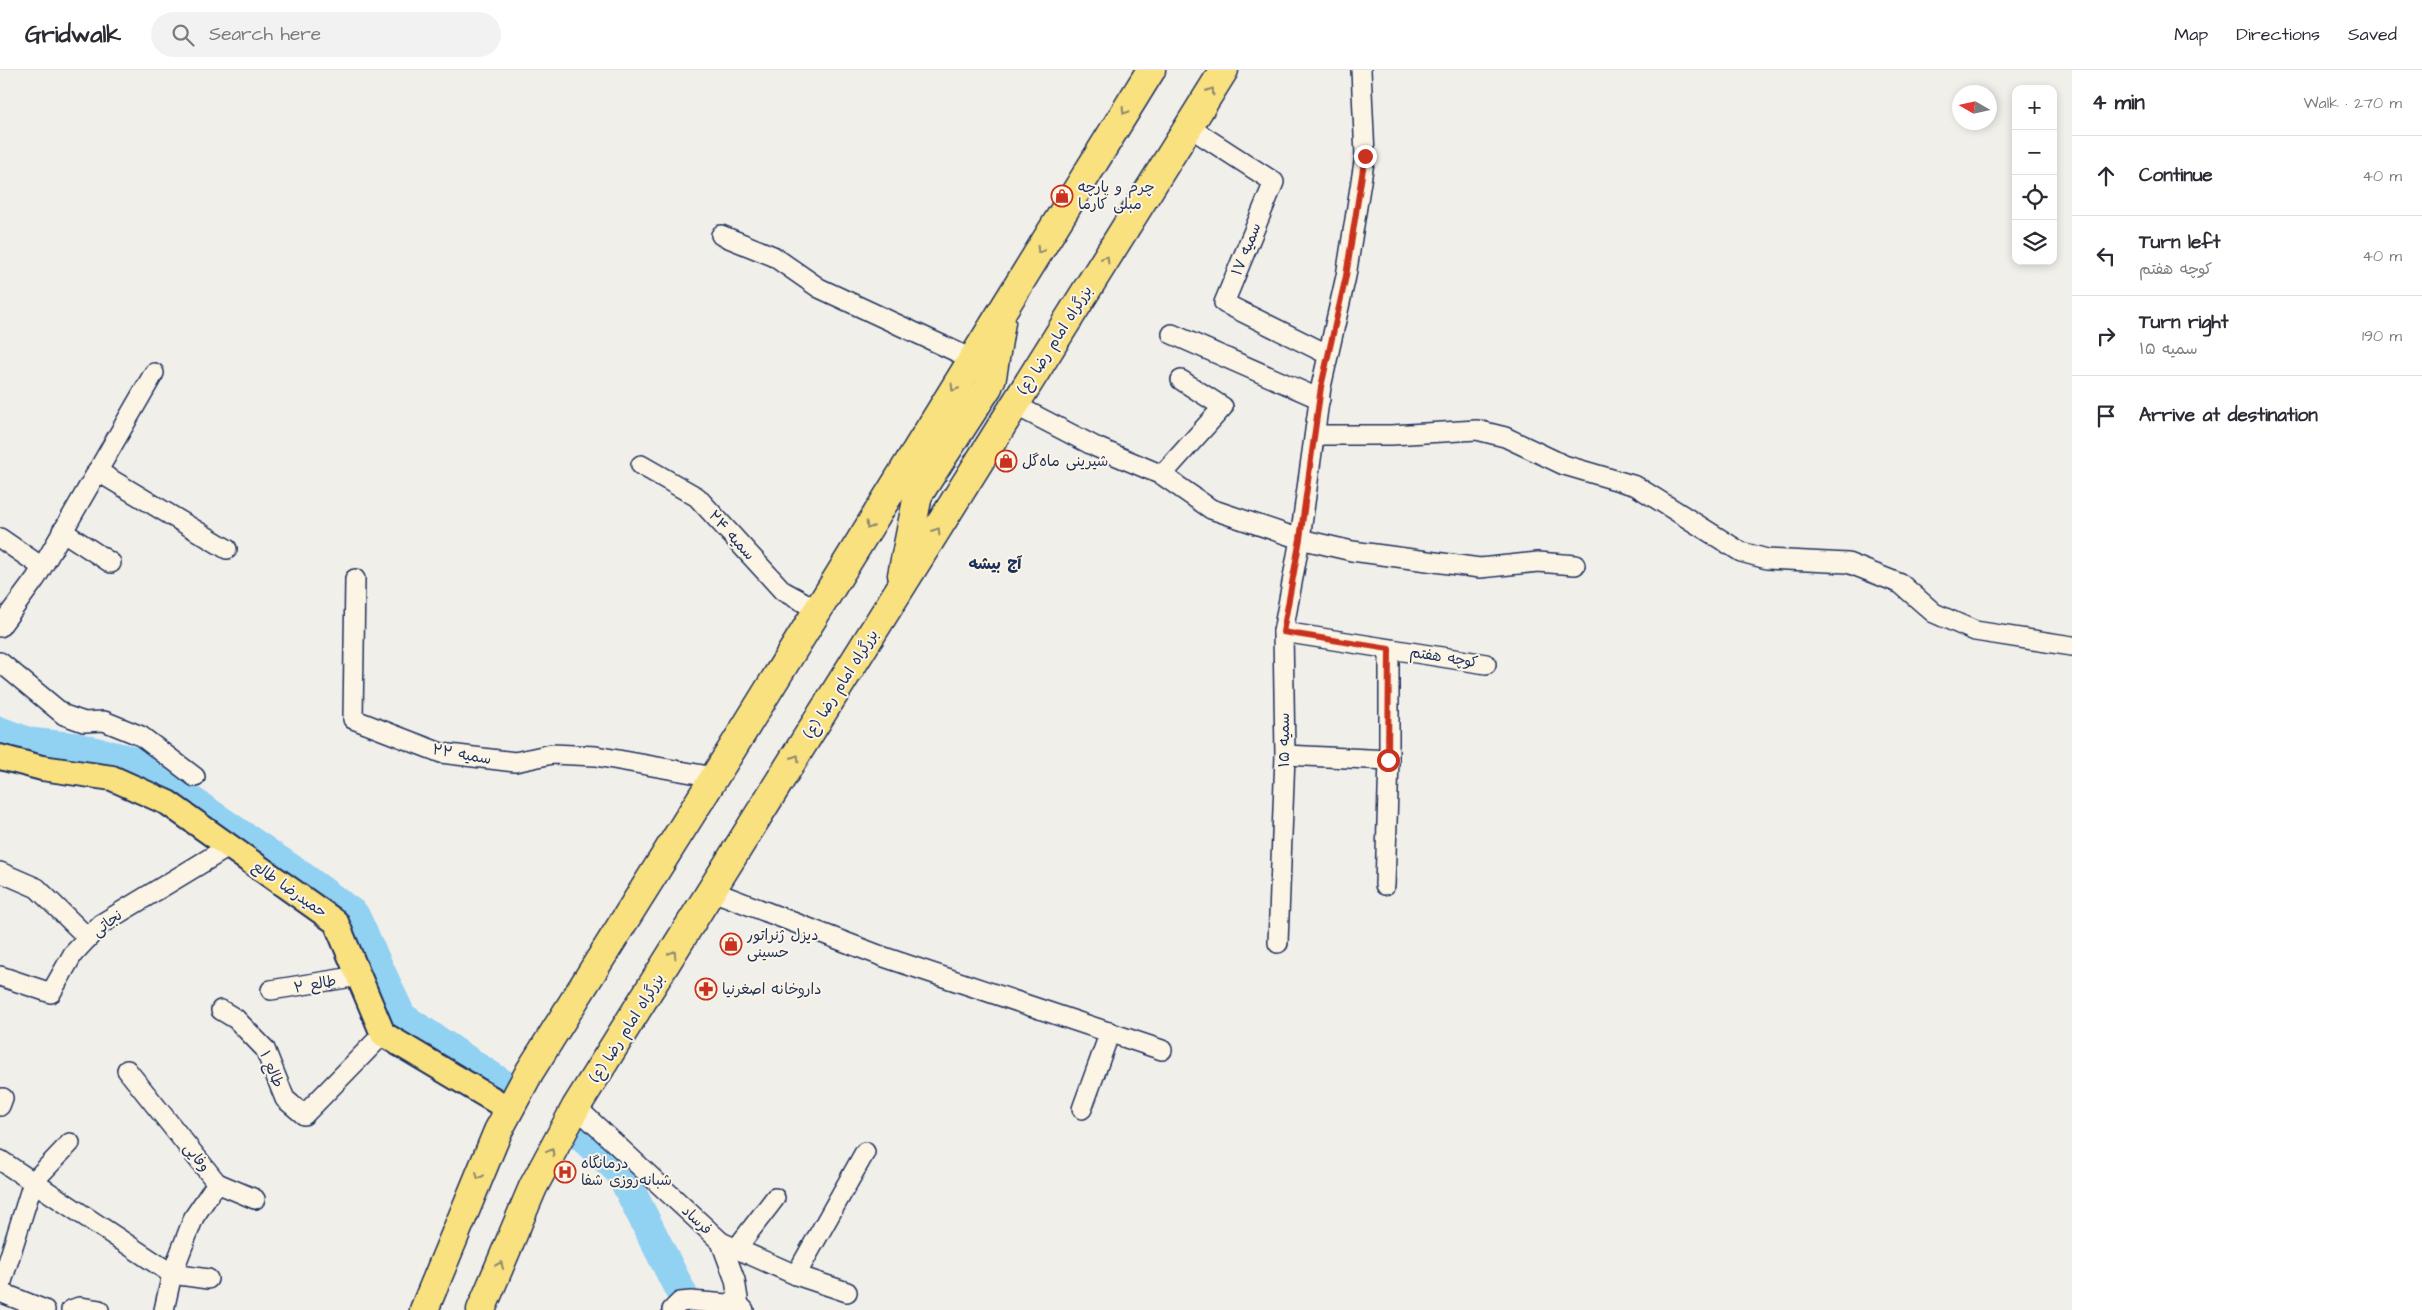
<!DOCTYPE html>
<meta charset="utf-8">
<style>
:root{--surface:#fff;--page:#f2f2f3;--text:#2b2b33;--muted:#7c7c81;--line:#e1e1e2}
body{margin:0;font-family:"Architects Daughter","Playpen Sans Arabic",sans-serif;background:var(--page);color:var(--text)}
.controls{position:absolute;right:15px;top:15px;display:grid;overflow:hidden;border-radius:10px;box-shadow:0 2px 8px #0003}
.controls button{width:45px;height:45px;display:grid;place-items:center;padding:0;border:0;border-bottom:1px solid var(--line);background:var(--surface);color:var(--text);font:25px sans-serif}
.compass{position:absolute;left:1952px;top:15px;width:45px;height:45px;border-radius:50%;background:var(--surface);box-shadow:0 2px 8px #0003;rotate:279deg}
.stop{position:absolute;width:15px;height:15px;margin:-11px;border:4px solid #c8321e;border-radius:50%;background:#fff}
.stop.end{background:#c8321e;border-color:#fff;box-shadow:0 1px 5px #0008}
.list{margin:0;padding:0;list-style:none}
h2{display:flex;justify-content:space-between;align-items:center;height:65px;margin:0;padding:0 20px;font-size:21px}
h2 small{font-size:16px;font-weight:400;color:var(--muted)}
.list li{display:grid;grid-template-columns:32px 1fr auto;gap:15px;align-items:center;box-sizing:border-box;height:80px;padding:0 20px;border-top:1px solid var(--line)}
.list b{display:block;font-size:19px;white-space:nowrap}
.list p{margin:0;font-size:16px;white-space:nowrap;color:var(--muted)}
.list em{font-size:16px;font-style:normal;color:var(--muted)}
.icon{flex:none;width:28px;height:28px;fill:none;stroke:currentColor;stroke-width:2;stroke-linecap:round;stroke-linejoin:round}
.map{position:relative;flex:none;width:2072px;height:1240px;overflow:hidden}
header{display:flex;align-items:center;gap:30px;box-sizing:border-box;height:70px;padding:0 25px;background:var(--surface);border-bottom:1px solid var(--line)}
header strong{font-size:24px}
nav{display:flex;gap:28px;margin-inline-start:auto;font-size:18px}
.search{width:350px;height:45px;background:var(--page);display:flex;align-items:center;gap:12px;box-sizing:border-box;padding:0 18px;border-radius:28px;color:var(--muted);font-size:19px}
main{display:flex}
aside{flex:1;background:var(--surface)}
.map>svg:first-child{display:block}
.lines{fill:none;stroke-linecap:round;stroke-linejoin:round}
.river{stroke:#91d1f2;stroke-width:31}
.minor-casing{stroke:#1b2f5e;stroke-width:22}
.major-casing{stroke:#1b2f5e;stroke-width:28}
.highway-casing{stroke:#1b2f5e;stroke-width:31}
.minor{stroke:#fcf5e5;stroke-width:19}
.major{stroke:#fae180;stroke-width:24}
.highway{stroke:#fae180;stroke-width:28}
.oneway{stroke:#8a886f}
.route{stroke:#c8321e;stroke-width:6}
.labels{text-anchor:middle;stroke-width:4;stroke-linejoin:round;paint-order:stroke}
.poi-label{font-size:15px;fill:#1b2f5e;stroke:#fcf5e5;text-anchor:start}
.street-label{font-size:15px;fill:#1b2f5e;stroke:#fcf5e5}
.neighbourhood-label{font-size:16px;font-weight:bold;fill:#1b2f5e;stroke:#fcf5e5}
</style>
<header>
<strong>Gridwalk</strong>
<div class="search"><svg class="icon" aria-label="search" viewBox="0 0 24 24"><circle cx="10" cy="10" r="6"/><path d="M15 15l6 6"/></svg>Search here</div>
<nav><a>Map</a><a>Directions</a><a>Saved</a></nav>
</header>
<main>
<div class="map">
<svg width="2072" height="1240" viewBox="0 0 2072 1240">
<rect width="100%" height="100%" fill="#f1efea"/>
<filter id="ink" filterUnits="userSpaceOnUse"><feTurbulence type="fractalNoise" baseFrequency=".02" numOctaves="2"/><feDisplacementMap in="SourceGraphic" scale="10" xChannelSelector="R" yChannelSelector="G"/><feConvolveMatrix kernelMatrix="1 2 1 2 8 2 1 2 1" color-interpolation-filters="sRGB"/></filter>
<g filter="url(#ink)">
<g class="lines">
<!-- river -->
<g class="river">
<path d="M0 662 29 673 77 678 132 691 298 804 354 845 401 947 508 1018"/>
<path d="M573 1058 620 1101 690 1240"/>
</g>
<!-- minor casing -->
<g class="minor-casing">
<g id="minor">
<path d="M1189 57 1274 112 1224 233 1327 284"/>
<path d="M721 165 773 186 819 218 972 289"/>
<path d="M1172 264 1320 329"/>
<path d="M1015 335 1096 377 1162 405 1211 439 1300 469 1352 481 1480 498 1538 492 1575 495"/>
<path d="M1315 365H1391L1477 360 1505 367 1564 395 1636 416 1741 482 1767 489 1848 493 1901 514 1934 543 1975 561 2072 576"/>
<path d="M641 395 697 427 783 521 818 540"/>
<path d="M97 401 227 479"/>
<path d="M1162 405 1223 337 1181 310"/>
<path d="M62 461 111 493"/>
<path d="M0 468 42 497"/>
<path d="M355 509 353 649 441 683 515 692 552 684 596 686 714 707"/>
<path d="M0 557 36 508 154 303"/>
<path d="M1283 562 1486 594"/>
<path d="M0 592 64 645 84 652 104 651 141 666 195 707"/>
<path d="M1285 685 1389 690"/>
<path d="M0 802 37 818 88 868"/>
<path d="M1385 815 1389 690V579"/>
<path d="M712 821 884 887 1162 980"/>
<path d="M1278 873 1285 685 1283 562 1300 469 1321 317 1346 206 1365 86 1361 0"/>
<path d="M0 906 51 923 73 884 101 854 230 776"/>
<path d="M271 920 359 906"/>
<path d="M221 940 236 949 265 979 285 1029 304 1045 383 964"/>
<path d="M127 1000 217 1113 194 1147 172 1204 164 1240"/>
<path d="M0 1036 3 1028"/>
<path d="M576 1037 721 1172 735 1210 739 1235 744 1240"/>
<path d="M1082 1039 1110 962"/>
<path d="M0 1090 172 1204 208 1209"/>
<path d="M217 1113 255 1129"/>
<path d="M721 1172 796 1205 847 1222"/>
<path d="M736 1179 775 1128"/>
<path d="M796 1205 865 1082"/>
<path d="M0 1218 33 1112 70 1073"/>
<path d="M0 1222 45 1240"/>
<path d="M71 1240 79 1237 99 1240"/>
<path d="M672 1240 680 1232 691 1231 739 1235"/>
</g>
</g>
<!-- major casing -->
<g class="major-casing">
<path id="major" d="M0 687 42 698 112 708 168 733 336 852 383 964 509 1039"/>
</g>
<!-- highway casing -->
<g class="highway-casing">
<g id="highway">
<path d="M902 505 918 425 988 317 992 307 1001 252"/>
<path d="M424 1240 498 1061 530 1001 732 679 1151 0"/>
<path d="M481 1240 533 1117 576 1037 1224 0"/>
</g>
</g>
<!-- minor -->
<use href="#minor" class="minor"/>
<!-- major -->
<use href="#major" class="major"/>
<!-- highway -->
<use href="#highway" class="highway"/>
</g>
<!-- one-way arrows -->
<defs><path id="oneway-chevron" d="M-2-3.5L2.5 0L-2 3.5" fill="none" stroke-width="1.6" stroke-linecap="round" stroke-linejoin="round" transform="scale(1.25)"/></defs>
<g class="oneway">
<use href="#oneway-chevron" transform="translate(1211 21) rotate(-58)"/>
<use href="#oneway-chevron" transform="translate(1125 41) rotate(122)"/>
<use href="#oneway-chevron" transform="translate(1040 180) rotate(122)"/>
<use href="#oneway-chevron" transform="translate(1106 189) rotate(-58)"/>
<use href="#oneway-chevron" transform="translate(954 318) rotate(122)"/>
<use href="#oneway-chevron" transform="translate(869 456) rotate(122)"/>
<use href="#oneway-chevron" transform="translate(937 461) rotate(-58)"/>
<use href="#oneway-chevron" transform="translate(796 688) rotate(-58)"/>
<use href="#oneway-chevron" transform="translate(673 884) rotate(-58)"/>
<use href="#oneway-chevron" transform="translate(551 1082) rotate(-62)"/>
<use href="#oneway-chevron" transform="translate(479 1106) rotate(112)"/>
<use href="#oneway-chevron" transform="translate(500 1195) rotate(-67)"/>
</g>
</g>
<g class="lines" filter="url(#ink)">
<!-- route -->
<path class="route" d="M1365 86 1346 206 1321 317 1300 469 1283 562 1389 579 1388 690"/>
</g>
<!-- icons -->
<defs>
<g id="shop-ring" transform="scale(1.125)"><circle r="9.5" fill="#fcf5e5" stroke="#c8321e" stroke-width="1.5"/><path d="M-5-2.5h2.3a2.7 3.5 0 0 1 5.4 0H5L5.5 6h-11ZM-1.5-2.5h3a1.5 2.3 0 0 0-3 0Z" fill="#c8321e"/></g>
<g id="pharmacy-ring" transform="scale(1.125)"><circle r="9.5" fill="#fcf5e5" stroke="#c8321e" stroke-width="1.5"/><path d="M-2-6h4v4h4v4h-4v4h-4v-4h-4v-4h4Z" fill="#c8321e"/></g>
<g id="hospital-ring" transform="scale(1.125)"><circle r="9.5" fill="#fcf5e5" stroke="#c8321e" stroke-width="1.5"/><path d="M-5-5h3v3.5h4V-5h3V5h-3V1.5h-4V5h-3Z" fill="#c8321e"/></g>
</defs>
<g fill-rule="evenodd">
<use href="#shop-ring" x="1062" y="126"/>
<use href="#shop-ring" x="1006" y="391"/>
<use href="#shop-ring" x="731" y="874"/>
<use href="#pharmacy-ring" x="706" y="919"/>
<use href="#hospital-ring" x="565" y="1102"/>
</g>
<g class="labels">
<!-- poi labels -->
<g class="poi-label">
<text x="1078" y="122">چرم و پارچه<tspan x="1078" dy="17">مبلی کارما</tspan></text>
<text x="1022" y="396">شیرینی ماه‌گل</text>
<text x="747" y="870">دیزل ژنراتور<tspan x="747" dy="17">حسینی</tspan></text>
<text x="722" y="924">داروخانه اصغرنیا</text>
<text x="581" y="1098">درمانگاه<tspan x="581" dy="17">شبانه‌روزی شفا</tspan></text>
</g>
<!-- street labels -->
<g class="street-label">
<text transform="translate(1246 179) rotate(-68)" y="5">سمیه ۱۷</text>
<text transform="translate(1055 270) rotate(-58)" y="5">بزرگراه امام رضا (ع)</text>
<text transform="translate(732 465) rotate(48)" y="5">سمیه ۲۴</text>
<text transform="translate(1444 587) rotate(9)" y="5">کوچه هفتم</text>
<text transform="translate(841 614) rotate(-58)" y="5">بزرگراه امام رضا (ع)</text>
<text transform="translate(1284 670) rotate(-90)" y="5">سمیه ۱۵</text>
<text transform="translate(462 684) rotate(10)" y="5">سمیه ۲۲</text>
<text transform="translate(290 819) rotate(35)" y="5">حمیدرضا طالع</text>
<text transform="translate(107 853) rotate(-37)" y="5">نجاتی</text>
<text transform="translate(315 914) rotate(-10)" y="5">طالع ۲</text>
<text transform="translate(627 958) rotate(-58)" y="5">بزرگراه امام رضا (ع)</text>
<text transform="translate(272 999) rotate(66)" y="5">طالع ۱</text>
<text transform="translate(197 1087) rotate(51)" y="5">وفایی</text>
<text transform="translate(697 1150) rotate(43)" y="5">فرساد</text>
</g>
<!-- neighbourhood labels -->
<g class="neighbourhood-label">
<text x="995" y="499">آج بیشه</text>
</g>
</g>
</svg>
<div class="controls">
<button>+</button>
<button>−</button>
<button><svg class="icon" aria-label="locate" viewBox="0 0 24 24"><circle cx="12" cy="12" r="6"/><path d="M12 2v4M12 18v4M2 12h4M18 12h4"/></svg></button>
<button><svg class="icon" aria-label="layers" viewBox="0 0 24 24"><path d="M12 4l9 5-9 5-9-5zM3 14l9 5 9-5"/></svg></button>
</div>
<svg class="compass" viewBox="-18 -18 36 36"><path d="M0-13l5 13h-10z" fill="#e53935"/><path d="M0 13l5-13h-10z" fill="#7c7c81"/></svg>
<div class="stop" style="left:1388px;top:690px"></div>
<div class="stop end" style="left:1365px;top:86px"></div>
</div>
<aside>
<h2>4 min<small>Walk · 270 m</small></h2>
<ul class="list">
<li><svg class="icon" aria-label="ahead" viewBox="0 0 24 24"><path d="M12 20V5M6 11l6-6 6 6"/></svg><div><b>Continue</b></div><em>40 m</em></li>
<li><svg class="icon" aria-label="left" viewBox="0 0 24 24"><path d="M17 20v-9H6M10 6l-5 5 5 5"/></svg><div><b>Turn left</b><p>کوچه هفتم</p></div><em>40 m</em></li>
<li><svg class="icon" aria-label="right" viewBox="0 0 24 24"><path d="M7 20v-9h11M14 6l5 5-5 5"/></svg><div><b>Turn right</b><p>سمیه ۱۵</p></div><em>190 m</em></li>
<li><svg class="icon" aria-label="arrive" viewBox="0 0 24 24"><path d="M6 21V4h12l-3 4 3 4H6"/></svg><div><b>Arrive at destination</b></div></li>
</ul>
</aside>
</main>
